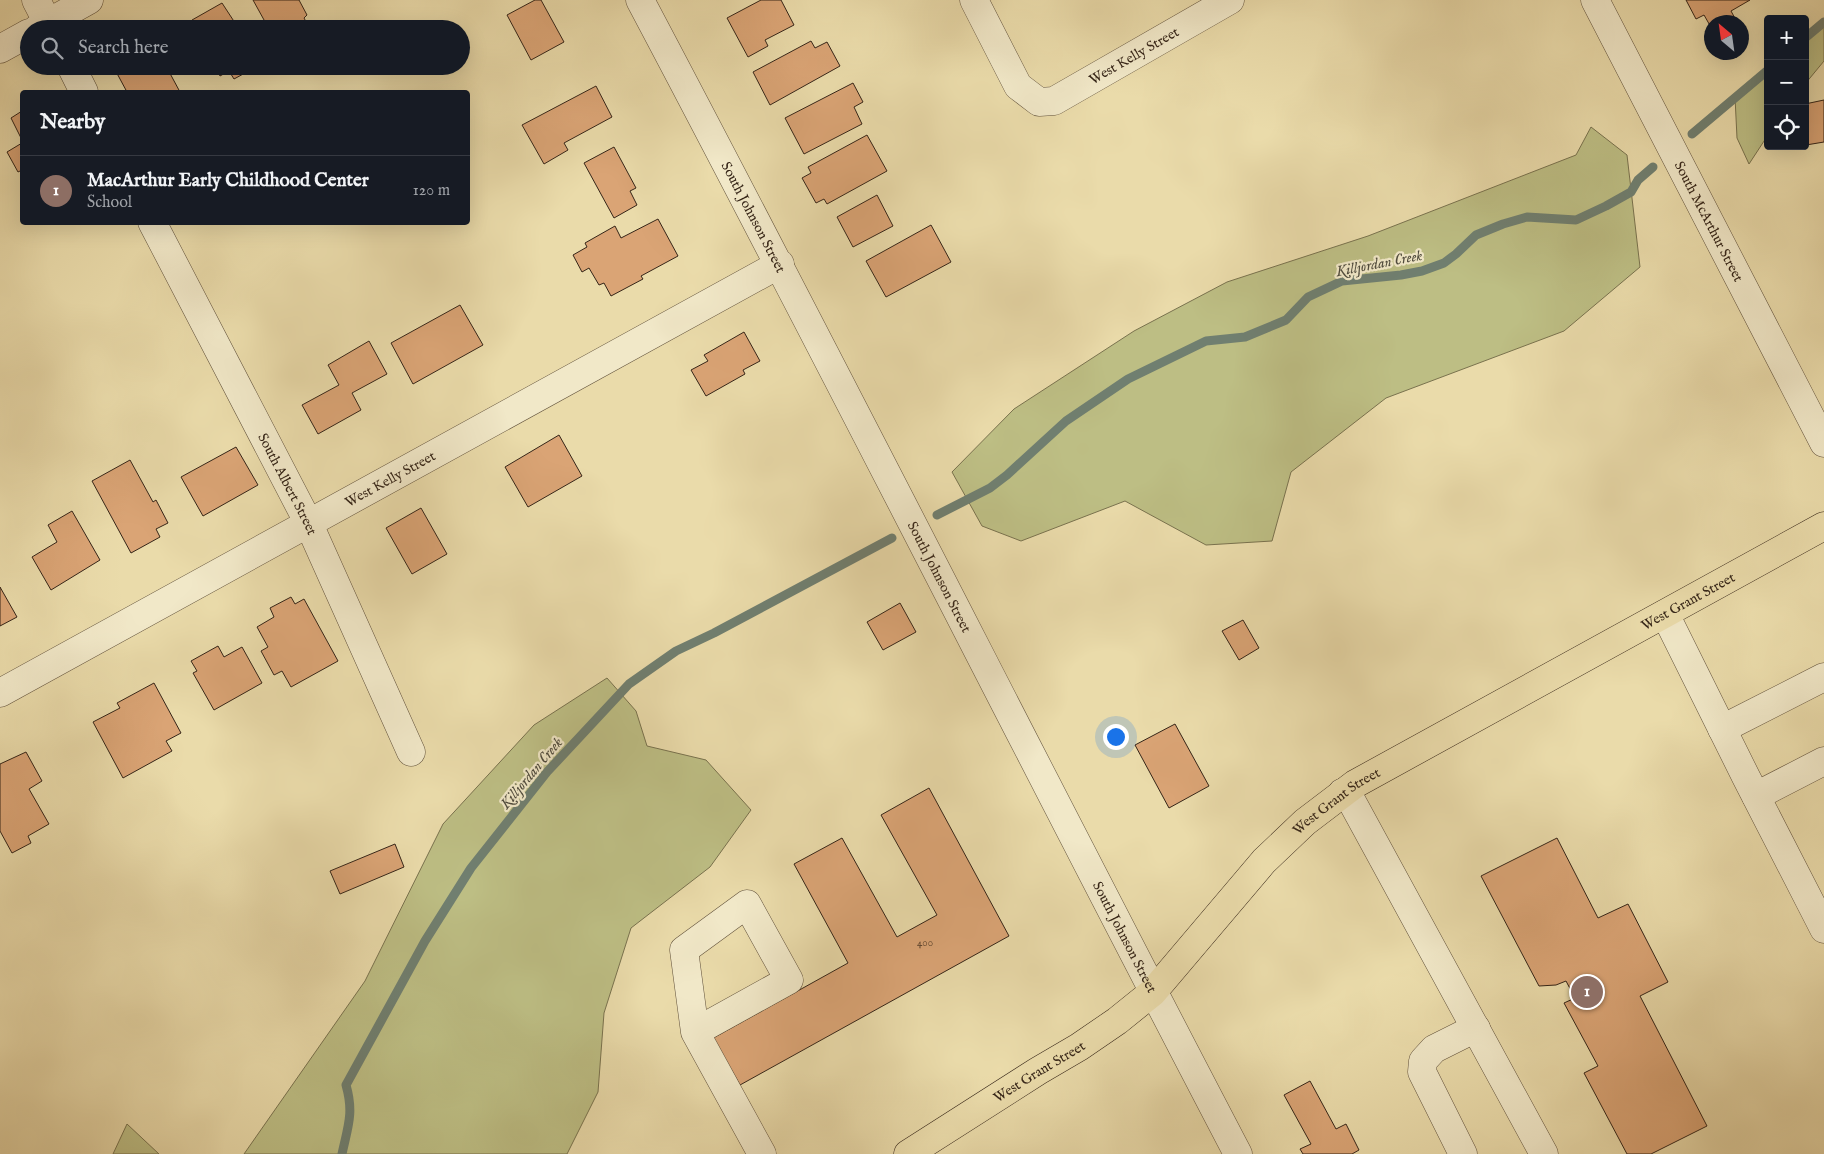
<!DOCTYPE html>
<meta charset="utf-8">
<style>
:root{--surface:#171b24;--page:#242831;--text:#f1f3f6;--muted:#9ea1a6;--line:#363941;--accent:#c59692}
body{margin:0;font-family:"IM FELL English",serif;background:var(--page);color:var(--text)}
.controls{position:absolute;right:15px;top:15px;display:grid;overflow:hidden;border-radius:5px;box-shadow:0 5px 20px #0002}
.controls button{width:45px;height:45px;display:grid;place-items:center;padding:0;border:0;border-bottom:1px solid var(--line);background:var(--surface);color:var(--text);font:25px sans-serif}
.compass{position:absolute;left:1704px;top:15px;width:45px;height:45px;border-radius:50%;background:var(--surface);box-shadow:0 5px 20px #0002;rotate:331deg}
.you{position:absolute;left:1115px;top:736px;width:18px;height:18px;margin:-12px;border:4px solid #fff;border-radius:50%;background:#1a73e8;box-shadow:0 0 0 8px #1a73e833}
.badge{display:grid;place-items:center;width:32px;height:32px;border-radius:50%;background:var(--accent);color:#fff;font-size:16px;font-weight:700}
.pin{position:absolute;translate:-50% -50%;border:2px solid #fff;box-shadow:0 1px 5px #0006}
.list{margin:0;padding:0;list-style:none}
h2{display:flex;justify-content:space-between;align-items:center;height:65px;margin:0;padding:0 20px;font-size:21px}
h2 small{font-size:16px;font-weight:400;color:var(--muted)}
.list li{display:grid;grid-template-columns:32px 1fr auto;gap:15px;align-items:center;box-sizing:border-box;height:70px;padding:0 20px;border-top:1px solid var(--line)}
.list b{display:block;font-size:19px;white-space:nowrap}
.list p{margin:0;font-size:16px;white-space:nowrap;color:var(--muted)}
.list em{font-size:16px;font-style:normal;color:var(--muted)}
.icon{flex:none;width:28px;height:28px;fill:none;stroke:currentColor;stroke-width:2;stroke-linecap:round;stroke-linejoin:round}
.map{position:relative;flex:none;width:1824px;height:1154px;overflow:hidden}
.search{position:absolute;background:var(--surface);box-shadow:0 5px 20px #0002;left:20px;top:20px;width:450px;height:55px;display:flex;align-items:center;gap:12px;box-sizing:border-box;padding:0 18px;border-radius:28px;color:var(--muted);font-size:19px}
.panel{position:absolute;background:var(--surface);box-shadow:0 5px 20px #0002;left:20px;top:90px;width:450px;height:135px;border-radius:5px}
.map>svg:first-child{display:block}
.green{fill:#bdbe84;stroke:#79724e}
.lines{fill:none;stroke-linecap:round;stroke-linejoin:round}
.stream{stroke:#707f70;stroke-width:9}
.building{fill:#daa475;stroke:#352518}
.minor-casing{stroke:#62523c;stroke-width:29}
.major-casing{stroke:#352518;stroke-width:29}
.minor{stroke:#f1e8c8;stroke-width:28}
.major{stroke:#eadbaa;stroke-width:28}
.labels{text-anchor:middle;stroke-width:4.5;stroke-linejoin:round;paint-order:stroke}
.number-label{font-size:11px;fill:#5e452f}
.street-label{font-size:14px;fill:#352518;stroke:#f1e8c8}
.water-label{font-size:15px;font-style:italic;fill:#4e4a3d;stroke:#f1e8c8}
</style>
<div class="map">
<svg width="1824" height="1154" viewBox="0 0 1824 1154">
<rect width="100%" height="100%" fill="#eadbaa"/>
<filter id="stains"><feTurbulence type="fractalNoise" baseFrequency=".004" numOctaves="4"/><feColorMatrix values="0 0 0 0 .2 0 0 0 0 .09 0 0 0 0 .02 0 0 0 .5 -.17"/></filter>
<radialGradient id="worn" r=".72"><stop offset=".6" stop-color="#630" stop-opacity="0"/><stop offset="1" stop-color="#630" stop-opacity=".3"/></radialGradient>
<!-- green -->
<g class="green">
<path d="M1824 18V61L1805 84V35Z"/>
<path d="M1768 68V135L1749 164 1737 138 1735 97Z"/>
<path d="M1591 127 1627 155 1640 267 1564 331 1386 398 1291 472 1272 541 1206 545 1125 501 1021 541 982 526 952 472 1014 409 1134 331 1227 282 1368 236 1576 155Z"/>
<path d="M607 678 636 711 647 746 706 760 751 810 710 867 631 928 604 1013 598 1092 567 1154H244L365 981 443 824 534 725Z"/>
<path d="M127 1124 159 1154H113Z"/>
</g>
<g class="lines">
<!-- stream -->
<g class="stream">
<path d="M1805 38 1824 22"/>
<path d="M1692 134 1768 70"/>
<path d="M937 515 990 488 1007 475 1066 421 1128 379 1206 341 1245 337 1286 320 1308 297 1342 281 1401 275 1422 271 1444 263 1456 254 1476 235 1503 224 1527 217 1576 220 1606 206 1631 192 1638 180 1653 167"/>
<path d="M342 1154C348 1126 354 1113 346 1085L425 941 471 868 547 772 629 684 676 651 714 633 892 538"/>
</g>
</g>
<!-- building -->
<g class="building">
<path d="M253 0H299L307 15 304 18 310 29H269Z"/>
<path d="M535 0H541L564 42 531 60 507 15Z"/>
<path d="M761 0H781L794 25 765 40 768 46 748 57 727 18Z"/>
<path d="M1686 0H1750L1731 11 1737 22H1712V29L1704 15 1696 19Z"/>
<path d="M222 3 239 29H197L192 20Z"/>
<path d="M811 41 815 48 827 42 840 66 770 105 753 72Z"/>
<path d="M113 66H166L180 92H127Z"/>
<path d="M215 66H255L256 67 234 79 229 71 220 76Z"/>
<path d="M853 83 863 102 854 107 862 124 804 154 785 118Z"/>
<path d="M596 86 612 117 564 143 568 150 544 164 522 125Z"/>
<path d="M1824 100V142L1806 145 1805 104Z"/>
<path d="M22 111V140L11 118Z"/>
<path d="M867 135 887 171 827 204 824 199 816 203 802 178 811 173 808 167Z"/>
<path d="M22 143V170L18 172 7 152Z"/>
<path d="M614 147 636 188 630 191 637 205 614 218 584 163Z"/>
<path d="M877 195 893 226 853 247 837 217Z"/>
<path d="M658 219 678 256 641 276 643 279 611 296 604 283 599 285 589 268 582 272 573 255 587 247 585 243 615 226 621 238Z"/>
<path d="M931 225 951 262 886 297 866 261Z"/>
<path d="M460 305 483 345 413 384 391 343Z"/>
<path d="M744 332 760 361 743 370 745 374 706 396 691 370 708 361 704 355Z"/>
<path d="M369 341 387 374 352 393 361 410 318 434 302 405 339 385 328 365Z"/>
<path d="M559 435 582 476 528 507 505 467Z"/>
<path d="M236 447 258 485 203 516 181 477Z"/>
<path d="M130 460 153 502 156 500 168 523 156 529 160 537 131 553 92 481Z"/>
<path d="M421 508 447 554 412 574 386 528Z"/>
<path d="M72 511 100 560 51 590 32 557 57 542 48 525Z"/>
<path d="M0 587 17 617 0 626Z"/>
<path d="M291 597 295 604 304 599 338 661 291 687 282 671 274 675 261 651 268 647 257 627 274 617 270 608Z"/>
<path d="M900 603 916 632 883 650 867 622Z"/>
<path d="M1243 620 1259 648 1239 660 1222 631Z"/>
<path d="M218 646 224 657 242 647 262 683 214 710 193 673 197 671 191 661Z"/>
<path d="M154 683 181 733 166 741 172 751 123 778 93 722 120 708 117 703Z"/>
<path d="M1175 724 1209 786 1169 808 1135 745Z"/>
<path d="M26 752 42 781 29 789 49 824 28 836 31 843 12 853 0 831V764Z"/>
<path d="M929 788 1009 936 740 1085 713 1038 848 963 794 864 842 838 897 937 937 915 881 815Z"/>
<path d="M1557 838 1598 918 1628 904 1668 982 1640 996 1707 1126 1651 1154H1627L1584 1073 1598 1066 1564 1003 1575 998 1566 981 1556 985 1539 986 1481 876Z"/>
<path d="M395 844 404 867 340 894 330 871Z"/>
<path d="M1310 1081 1336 1129 1346 1124 1359 1150 1352 1154H1303L1300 1149 1311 1144 1284 1095Z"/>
</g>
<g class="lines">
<!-- minor casing -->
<g class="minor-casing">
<g id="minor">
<path d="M36 0 51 29"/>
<path id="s1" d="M640 0C843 383 1037 770 1238 1154"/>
<path id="s2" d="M974 0 1018 86 1039 102 1054 101 1230 0"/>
<path id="s3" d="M1595 0 1824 443"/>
<path d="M37 29 89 0"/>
<path d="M0 49 29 33"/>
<path d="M71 66 84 92"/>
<path id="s4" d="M152 222 308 522 411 752"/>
<path d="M1665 614 1746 777 1824 929"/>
<path id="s5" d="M0 693 780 264"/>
<path d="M1722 729 1824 677"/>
<path d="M1342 793 1351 800 1544 1154"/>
<path d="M1756 796 1824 761"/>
<path d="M695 1032 789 980 747 904 684 950 695 1032 762 1154"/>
<path d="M1463 1154 1422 1072 1423 1061 1434 1049 1476 1028"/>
</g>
</g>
<!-- major casing -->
<g class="major-casing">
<g id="major">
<path id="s6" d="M908 1154 1038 1071 1079 1047 1117 1021 1153 992 1264 861 1305 822 1355 784 1824 526"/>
</g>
</g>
<!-- minor -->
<use href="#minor" class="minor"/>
<!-- major -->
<use href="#major" class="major"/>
</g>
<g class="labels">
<!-- number labels -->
<g class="number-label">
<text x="925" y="946">400</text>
</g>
<!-- street labels -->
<g class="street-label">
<text dy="5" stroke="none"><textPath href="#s2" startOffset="230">West Kelly Street</textPath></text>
<text dy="5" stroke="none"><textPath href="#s1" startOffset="245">South Johnson Street</textPath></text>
<text dy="5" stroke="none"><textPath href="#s3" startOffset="249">South McArthur Street</textPath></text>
<text dy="5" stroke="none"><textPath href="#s5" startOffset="445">West Kelly Street</textPath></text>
<text dy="5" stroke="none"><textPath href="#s4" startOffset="295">South Albert Street</textPath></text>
<text dy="5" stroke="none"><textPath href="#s1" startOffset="650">South Johnson Street</textPath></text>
<text dy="5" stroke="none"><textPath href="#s6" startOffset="965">West Grant Street</textPath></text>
<text dy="5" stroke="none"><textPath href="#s6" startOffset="560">West Grant Street</textPath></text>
<text dy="5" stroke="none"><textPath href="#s1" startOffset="1055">South Johnson Street</textPath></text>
<text dy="5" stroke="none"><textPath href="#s6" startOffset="155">West Grant Street</textPath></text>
</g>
<!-- water labels -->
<g class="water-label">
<text transform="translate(1379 263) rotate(-11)" y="5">Killjordan Creek</text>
<text transform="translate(531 773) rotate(-50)" y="5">Killjordan Creek</text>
</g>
</g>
<rect width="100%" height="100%" filter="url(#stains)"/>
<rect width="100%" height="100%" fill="url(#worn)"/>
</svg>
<div class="controls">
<button>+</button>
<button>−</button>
<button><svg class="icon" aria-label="locate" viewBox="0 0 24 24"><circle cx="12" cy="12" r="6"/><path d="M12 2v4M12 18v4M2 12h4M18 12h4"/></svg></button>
</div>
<svg class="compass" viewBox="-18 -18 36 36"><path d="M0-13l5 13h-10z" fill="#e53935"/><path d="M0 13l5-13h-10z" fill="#9ea1a6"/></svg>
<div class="you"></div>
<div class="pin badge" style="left:1587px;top:992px;background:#8d6e63">1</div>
<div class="search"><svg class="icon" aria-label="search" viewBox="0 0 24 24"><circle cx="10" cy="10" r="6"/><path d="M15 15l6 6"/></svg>Search here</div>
<section class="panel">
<h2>Nearby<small></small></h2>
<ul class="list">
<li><span class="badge" style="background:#8d6e63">1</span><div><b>MacArthur Early Childhood Center</b><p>School</p></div><em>120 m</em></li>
</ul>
</section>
</div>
